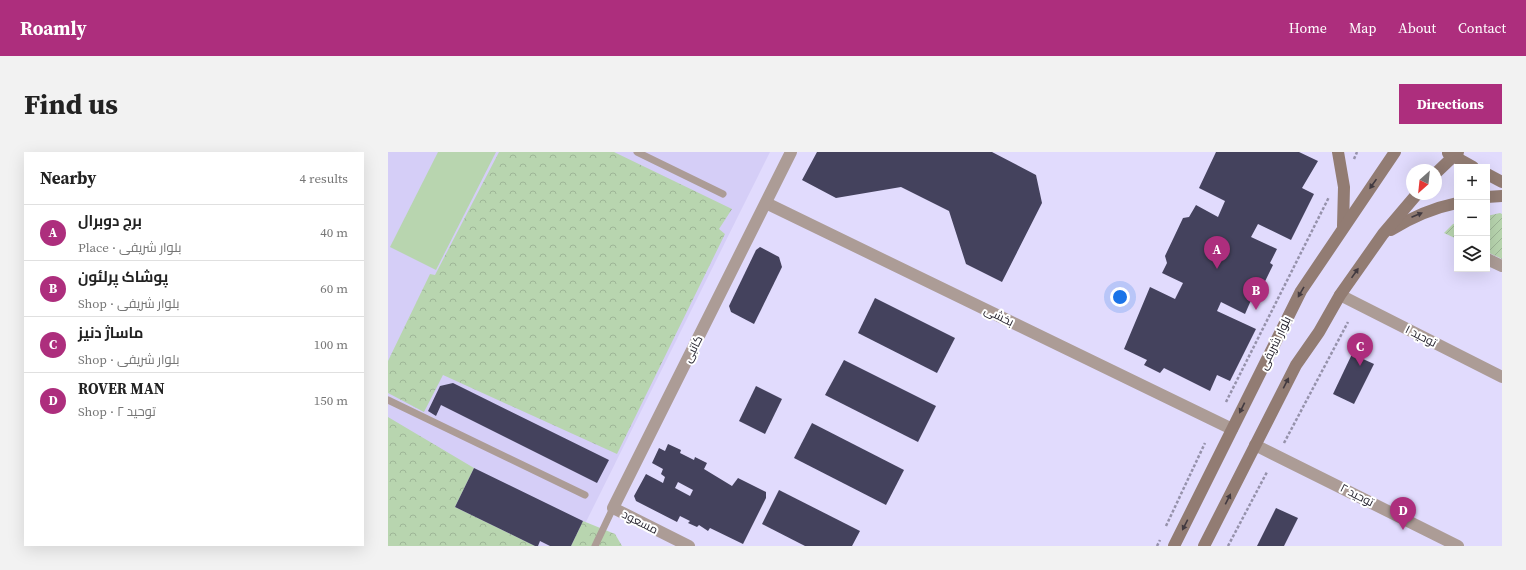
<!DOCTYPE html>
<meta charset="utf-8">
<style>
:root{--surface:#fff;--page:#f2f2f2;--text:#222;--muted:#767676;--line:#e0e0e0;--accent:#ad2e7d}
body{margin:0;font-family:"Source Serif 4",Cairo,serif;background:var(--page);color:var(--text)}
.controls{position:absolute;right:12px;top:12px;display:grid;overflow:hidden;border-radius:0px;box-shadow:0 4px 16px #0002}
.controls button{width:36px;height:36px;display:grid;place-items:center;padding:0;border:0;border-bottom:1px solid var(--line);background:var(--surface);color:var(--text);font:20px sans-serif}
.compass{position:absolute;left:1018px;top:12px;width:36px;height:36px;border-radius:50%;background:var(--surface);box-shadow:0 4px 16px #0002;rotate:207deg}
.you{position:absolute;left:732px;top:145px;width:14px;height:14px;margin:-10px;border:3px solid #fff;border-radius:50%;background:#1a73e8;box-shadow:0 0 0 6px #1a73e833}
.badge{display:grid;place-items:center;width:26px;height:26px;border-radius:50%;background:var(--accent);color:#fff;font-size:13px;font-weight:700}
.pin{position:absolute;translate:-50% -33px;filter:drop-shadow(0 1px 2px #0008)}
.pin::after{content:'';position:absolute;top:21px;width:14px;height:12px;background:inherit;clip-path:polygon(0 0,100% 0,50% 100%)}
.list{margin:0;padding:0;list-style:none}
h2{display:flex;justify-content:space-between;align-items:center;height:52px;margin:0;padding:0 16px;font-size:17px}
h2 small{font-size:13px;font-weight:400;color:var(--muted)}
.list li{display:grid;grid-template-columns:26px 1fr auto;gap:12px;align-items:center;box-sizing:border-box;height:56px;padding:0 16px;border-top:1px solid var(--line)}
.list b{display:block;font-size:15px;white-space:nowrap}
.list p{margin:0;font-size:13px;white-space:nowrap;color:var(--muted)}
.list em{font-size:13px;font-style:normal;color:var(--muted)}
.icon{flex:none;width:22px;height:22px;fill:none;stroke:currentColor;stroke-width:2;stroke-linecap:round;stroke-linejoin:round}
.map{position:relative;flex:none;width:1114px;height:394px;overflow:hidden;border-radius:0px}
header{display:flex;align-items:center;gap:24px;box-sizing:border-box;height:56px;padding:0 20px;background:var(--accent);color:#fff}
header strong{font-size:19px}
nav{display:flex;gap:22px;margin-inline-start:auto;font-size:14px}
.intro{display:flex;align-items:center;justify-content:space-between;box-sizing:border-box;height:96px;padding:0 24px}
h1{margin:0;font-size:28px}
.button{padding:10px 18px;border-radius:0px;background:var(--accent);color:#fff;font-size:14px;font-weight:700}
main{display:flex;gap:24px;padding:0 24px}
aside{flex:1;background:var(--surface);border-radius:0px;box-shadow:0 4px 16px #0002}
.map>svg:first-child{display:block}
.built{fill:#d5cef7}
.grass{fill:#b8d5af}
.forest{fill:url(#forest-crowns)}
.garden{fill:url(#garden-furrows)}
.building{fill:#44425d;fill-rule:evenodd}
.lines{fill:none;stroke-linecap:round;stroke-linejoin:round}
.path{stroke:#9692ab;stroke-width:2.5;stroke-dasharray:3 2;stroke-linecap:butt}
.lane{stroke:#ac9c96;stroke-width:7}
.street{stroke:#ac9c96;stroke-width:12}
.secondary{stroke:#927c73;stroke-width:12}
.oneway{fill:#423a40}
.labels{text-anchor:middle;stroke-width:4;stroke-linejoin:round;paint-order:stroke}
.street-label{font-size:12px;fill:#201e2a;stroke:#fff}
</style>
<header>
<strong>Roamly</strong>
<nav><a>Home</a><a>Map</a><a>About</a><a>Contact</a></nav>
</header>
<div class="intro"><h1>Find us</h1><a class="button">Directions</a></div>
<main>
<aside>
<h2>Nearby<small>4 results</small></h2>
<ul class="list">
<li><span class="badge">A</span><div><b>برج دوبرال</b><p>Place · بلوار شریفی</p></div><em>40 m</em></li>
<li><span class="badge">B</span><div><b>پوشاک پرلئون</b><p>Shop · بلوار شریفی</p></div><em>60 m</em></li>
<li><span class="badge">C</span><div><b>ماساژ دنیز</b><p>Shop · بلوار شریفی</p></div><em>100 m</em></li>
<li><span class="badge">D</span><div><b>ROVER MAN</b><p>Shop · توحید ۲</p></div><em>150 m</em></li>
</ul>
</aside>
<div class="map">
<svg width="1114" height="394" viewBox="0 0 1114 394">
<defs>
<pattern id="forest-crowns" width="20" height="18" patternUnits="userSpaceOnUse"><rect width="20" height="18" fill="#b8d5af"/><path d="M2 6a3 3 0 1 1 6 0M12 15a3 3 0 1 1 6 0" fill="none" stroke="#9eb697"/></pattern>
<pattern id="garden-furrows" width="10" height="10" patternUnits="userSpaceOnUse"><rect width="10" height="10" fill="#b8d5af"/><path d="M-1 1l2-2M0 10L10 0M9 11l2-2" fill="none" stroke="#9eb697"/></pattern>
</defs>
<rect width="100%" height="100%" fill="#e1dbfd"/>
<!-- built -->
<path class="built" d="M0 0H382L186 394H0Z"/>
<!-- grass -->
<path class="grass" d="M50 0H108L48 118 2 95Z"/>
<!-- forest -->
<g class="forest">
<path d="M111 0H226L344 57 331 77 337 82 229 302 55 223 36 260 0 241V209L42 122 47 123Z"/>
<path d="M0 265 86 316 67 355 147 394H0Z"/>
<path d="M195 369 227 382 234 394H183Z"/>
</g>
<!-- garden -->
<g class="garden">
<path d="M1112 61 1114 62V107L1099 100V64Z"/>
<path d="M1069 71V87L1056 81 1065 72Z"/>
</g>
<!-- building -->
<g class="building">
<path d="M429 0H604L648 23 654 51 614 130 578 112 561 59 513 35 448 46 414 28Z"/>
<path d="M828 0H911L930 9 914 36 926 42 903 88 870 72 863 85 889 97 882 111 885 113 868 148 864 146 857 162 833 150 829 159 868 177 842 229 829 223 822 239 776 216 772 221 756 213 759 208 736 197 762 135 787 147 795 131 774 121 779 111 777 104 795 66 801 65 808 53 830 65 837 49 811 36Z"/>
<path d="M372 95 391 105 394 115 366 172 343 160 341 154 368 98Z"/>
<path d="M487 146 567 186 549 221 470 181Z"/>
<path d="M964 202 986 212 966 252 945 242Z"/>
<path d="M456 208 548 254 530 290 437 243Z"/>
<path d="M65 231 221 308 209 331 53 253 48 264 40 259 52 234Z"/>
<path d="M368 234 394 247 377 282 351 269Z"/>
<path d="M424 271 516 318 498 353 406 306Z"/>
<path d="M280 292 293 298 292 301 306 308 307 305 319 311 316 317 344 334 350 326 378 340V346L355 392 322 376 320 379 311 373 309 375 300 371 302 369 292 364 289 370 248 349 246 344 258 322 275 331 277 325 273 322 275 317 264 311 271 296 277 299ZM290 330 305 338 302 344 287 336Z"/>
<path d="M86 316 195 369 183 394H162L152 389 150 394H147L67 355Z"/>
<path d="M391 338 472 379 464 394H417L374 372Z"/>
<path d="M888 356 910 366 896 394H869Z"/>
</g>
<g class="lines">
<!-- path -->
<g class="path">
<path d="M966 7 969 0"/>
<path d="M838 250 941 45"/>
<path d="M896 291 960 170"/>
<path d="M778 374 817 291"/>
<path d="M769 394 772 388"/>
<path d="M840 394 879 320"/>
</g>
<!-- lane -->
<g class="lane">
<path d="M249 0 335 42"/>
<path d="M0 248 197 343"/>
<path d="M207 394 225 356"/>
</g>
<!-- street -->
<g class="street">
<path d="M378 51 844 277"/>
<path d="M1099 107 1114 114"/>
<path d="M952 143 1114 225"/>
<path d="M867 293 1070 394"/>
<path d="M301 394 225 356 403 0"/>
</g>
<!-- secondary -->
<g class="secondary">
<path d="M950 0 956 35 955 74"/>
<path d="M1060 1 1085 15"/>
<path d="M1048 21 1070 0"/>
<path d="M1099 22 1114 30"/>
<path d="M1099 45 1114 44"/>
<path d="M1003 78C1024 65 1045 56 1069 51"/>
<path d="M786 394 913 139 1007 0"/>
<path d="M816 394 908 213 931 180 952 143 995 82 1029 42"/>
</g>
</g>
<!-- one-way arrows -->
<defs><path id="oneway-solid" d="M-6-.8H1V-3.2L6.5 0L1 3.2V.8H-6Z"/></defs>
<g class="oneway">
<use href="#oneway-solid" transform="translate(985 32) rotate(125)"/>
<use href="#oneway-solid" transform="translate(1029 63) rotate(-23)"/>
<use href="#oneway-solid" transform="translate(967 121) rotate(-55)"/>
<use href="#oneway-solid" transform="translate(913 140) rotate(120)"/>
<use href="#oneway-solid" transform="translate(898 231) rotate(-63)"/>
<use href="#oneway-solid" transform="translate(854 256) rotate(116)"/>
<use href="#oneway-solid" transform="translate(840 347) rotate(-63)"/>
<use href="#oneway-solid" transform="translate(797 373) rotate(117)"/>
</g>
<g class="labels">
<!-- street labels -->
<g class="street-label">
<text transform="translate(611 164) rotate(26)" y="4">بخشی</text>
<text transform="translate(1033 184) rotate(27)" y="4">توحید ۱</text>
<text transform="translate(887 191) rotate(-64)" y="4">بلوار شریفی</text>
<text transform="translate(305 197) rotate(-63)" y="4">کاتبی</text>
<text transform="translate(969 343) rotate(27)" y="4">توحید ۲</text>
<text transform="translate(252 370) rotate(27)" y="4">مسعود</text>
</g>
</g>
</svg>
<div class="controls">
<button>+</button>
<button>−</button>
<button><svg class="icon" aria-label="layers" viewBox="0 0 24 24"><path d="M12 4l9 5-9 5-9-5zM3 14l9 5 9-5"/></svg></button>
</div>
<svg class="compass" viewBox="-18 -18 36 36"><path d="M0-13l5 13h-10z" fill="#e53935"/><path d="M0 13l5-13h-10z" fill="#767676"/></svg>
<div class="you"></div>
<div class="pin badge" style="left:829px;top:117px">A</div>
<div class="pin badge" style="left:868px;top:158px">B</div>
<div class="pin badge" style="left:972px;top:214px">C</div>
<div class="pin badge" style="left:1015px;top:378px">D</div>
</div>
</main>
